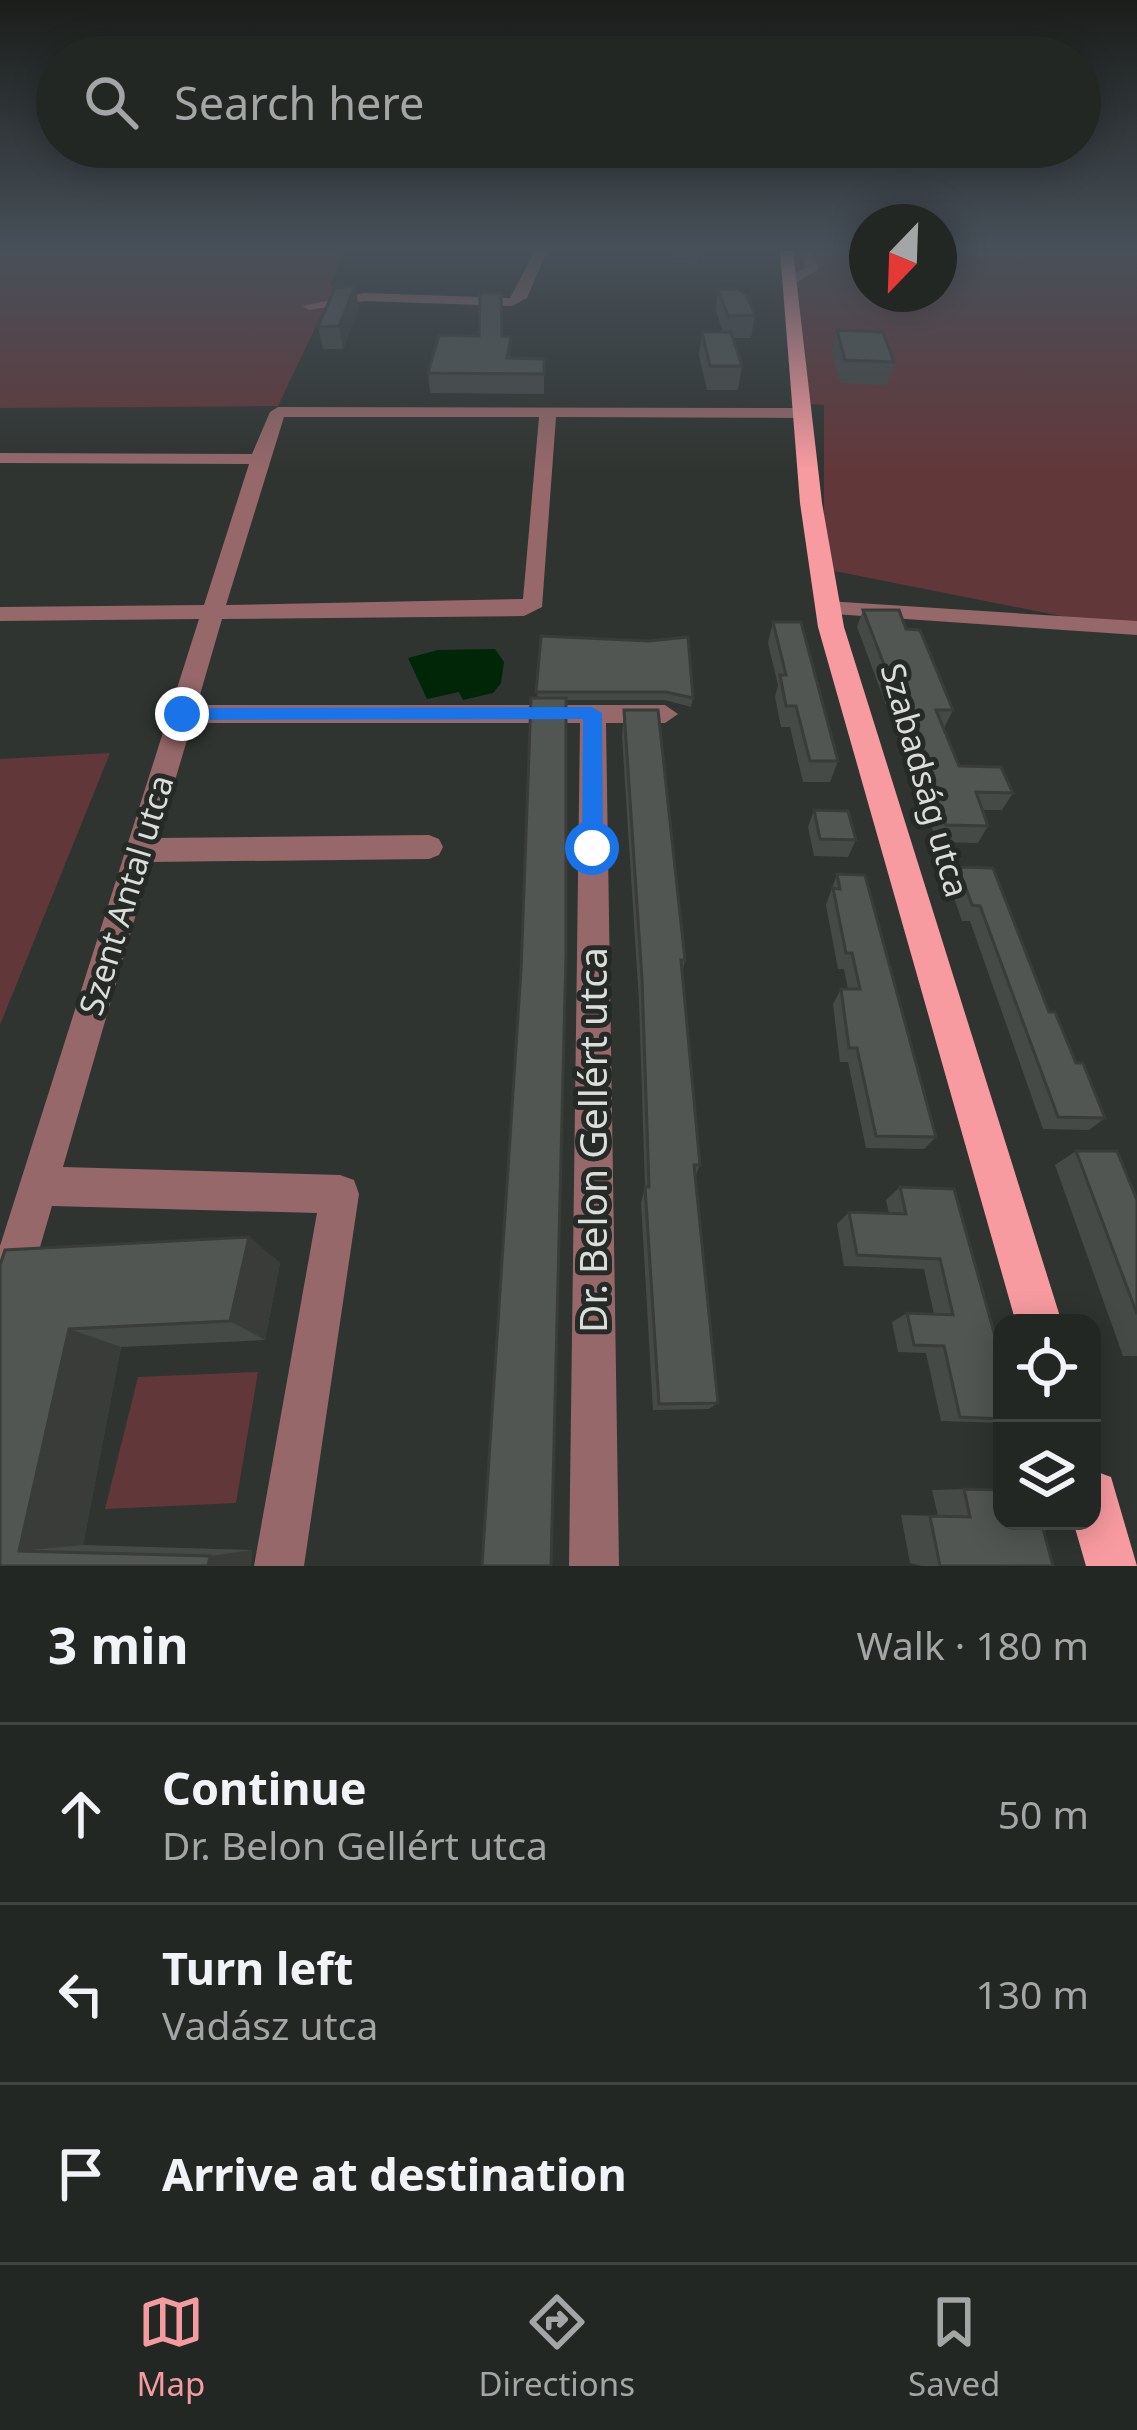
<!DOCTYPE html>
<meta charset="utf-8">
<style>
:root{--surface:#232724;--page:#2f3331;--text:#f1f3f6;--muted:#a3a5a6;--line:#404441;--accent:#f49b9f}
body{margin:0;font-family:"Noto Sans",sans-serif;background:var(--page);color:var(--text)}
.controls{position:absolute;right:36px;bottom:36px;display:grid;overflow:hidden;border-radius:24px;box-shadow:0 6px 30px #0003}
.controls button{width:108px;height:108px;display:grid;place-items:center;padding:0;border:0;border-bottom:3px solid var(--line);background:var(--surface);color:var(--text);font:60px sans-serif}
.compass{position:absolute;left:849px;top:204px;width:108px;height:108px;border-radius:50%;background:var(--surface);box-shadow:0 6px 30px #0003;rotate:203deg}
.stop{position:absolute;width:36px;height:36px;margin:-27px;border:9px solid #1a73e8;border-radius:50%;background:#fff}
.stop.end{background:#1a73e8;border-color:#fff;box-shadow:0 3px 12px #0008}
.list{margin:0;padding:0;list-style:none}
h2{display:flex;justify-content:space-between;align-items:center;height:156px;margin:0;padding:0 48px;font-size:51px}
h2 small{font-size:39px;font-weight:400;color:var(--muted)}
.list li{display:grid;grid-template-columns:78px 1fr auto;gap:36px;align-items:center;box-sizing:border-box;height:180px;padding:0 48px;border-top:3px solid var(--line)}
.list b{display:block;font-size:45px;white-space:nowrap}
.list p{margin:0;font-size:39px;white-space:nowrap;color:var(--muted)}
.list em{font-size:39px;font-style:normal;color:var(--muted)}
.icon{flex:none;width:66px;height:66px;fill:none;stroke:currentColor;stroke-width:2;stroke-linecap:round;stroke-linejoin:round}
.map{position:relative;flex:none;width:1137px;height:1566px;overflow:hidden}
.search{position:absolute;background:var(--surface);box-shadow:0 6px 30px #0003;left:36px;right:36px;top:36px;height:132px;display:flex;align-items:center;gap:30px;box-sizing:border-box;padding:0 42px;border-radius:66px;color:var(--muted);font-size:45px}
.sheet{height:696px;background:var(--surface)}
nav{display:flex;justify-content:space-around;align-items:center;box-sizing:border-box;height:168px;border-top:3px solid var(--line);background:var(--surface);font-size:33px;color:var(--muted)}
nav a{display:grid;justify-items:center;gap:6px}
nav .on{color:var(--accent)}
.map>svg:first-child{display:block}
.green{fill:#62373a}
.water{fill:#002608}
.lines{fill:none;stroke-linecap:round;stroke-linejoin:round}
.minor{fill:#96686a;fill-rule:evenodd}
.major{fill:#f89ba0;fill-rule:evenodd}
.wall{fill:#464a47}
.shaded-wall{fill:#393c39}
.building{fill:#515652;stroke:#393c39;stroke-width:3}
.route{fill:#1a73e8}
.labels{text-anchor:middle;stroke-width:10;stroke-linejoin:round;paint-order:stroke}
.street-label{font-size:33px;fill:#daddda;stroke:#262a26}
.near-street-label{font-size:39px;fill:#daddda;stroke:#262a26}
</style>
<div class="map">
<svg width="1137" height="1566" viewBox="0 0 1137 1566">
<rect width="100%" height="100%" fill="#2f3430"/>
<!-- green -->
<g class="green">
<path d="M0 251H344L330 285 335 286 278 406 0 408Z"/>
<path d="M790 251H867V294H939V251H1137V631L824 569V405L810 404Z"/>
<path d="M110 753 0 1025V759Z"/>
<path d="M258 1372 236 1503 105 1509 138 1377Z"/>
</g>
<!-- water -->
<path class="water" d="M495 649 504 662 501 683 493 693 463 700 459 692 427 699 408 658 438 650Z"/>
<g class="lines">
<!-- minor -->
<g class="minor">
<path d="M535 251H547L527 298 512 306 364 301 309 310 302 306 364 293 510 298Z"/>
<path d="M800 251H812L819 269 794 284H784V278L806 268Z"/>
<path d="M278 407 802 408 810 413 802 418 556 417 542 607 524 616 222 619 197 705H665L678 714 665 723H606L619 1566H569L580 723H192L158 838 429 835 439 839 443 847 439 855 429 859 151 862 63 1167 340 1175 354 1180 359 1194 304 1566H254L317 1213 52 1206 21 1312 15 1327 0 1333V1246L199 619 0 621V607L204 605 249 464 0 463V453L252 454 270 412ZM284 417H539L523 599 226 605Z"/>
<path d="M827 601 1137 621V635L819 613V603Z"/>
</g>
<!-- major -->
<g class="major">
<path d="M780 251H793L822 503 844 627 1062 1323H1016L818 627 800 503Z"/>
<path d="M1092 1470 1111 1477 1137 1566H1086L1073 1521H1092Z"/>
</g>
</g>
<!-- wall -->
<g class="wall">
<path d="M673 251H698L697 264 672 262Z"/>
<path d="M718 289 755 315 751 338H733L742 366 738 390H707L699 355 702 332H723L716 311Z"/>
<path d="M359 307 343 349H323L318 327Z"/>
<path d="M837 330 894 362 887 385 840 383 832 353Z"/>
<path d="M502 336 511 358 544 359V394L430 393 428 373Z"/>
<path d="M863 610 906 629 953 710 944 728 959 766 1013 793 1002 810H982L988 826 978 843 937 842 857 627Z"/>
<path d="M773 622 838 761 830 782H803L790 727H781L775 697 778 685 768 643Z"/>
<path d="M541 636 693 698 691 707 665 700H566V987L552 1566H482L521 970Z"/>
<path d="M624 710 685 960 682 974 700 1165 695 1177 718 1403 709 1409 653 1410 641 1203 645 1187 639 1001 622 736Z"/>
<path d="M814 810 856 840 848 857 814 856 808 827Z"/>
<path d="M958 867 1049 1012 1105 1118 1089 1130 1043 1129 970 921H962L949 883Z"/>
<path d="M837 874 936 1137 924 1149 866 1148 848 1062H840L833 1004 841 989H848L844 969H838L826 905Z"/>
<path d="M1076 1151 1137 1200V1356H1123L1055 1165Z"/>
<path d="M900 1187 1002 1361V1423L941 1421 926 1353 898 1352 892 1322 907 1313 934 1314 924 1269 844 1266 837 1224 849 1212 889 1214 886 1200Z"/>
<path d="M249 1237 280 1263 265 1340 121 1347 83 1545 252 1550 251 1566H0V1265Z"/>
<path d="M964 1489 1053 1566H922L910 1563 901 1515 938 1516 932 1490Z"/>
</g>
<!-- shaded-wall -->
<g class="shaded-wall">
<path d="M355 286 359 307 343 349 339 326Z"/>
<path d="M566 698V987L551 1566Z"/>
<path d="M249 1237 280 1263 265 1340 230 1321Z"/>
<path d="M69 1329 121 1347 83 1545 19 1551Z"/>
<path d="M252 1550 251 1566H208L210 1556Z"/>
</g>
<!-- building -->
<g class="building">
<path d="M355 286 339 326 318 327 335 288Z"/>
<path d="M718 289H738L746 294 755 315 728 316Z"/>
<path d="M480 293H501L502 336H511L507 358 544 359V374L428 373 439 335 479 336Z"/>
<path d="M837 330 883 332 894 362 845 360Z"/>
<path d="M702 332H731L742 366H710Z"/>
<path d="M863 610H899L906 629 920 630 953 710H936L959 766 1001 767 1013 793 976 792 988 826 946 825Z"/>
<path d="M773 622H801L838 761H810L796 706H786L780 675H786Z"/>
<path d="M541 636 649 641 688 637 693 698 666 692H536Z"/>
<path d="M531 698H566V954L551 1566H482L521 970Z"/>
<path d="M624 710H658L685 960H681L700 1165H694L718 1403 659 1404 645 1187H649L642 979Z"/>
<path d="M814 810 848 811 856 840 820 839Z"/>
<path d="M958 867 993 868 1049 1012H1055L1076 1063H1083L1105 1118 1058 1117 980 906 972 905Z"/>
<path d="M837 874 865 875 936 1137 876 1136 857 1048H849L841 989H860L852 953H846L833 888 840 889Z"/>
<path d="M1076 1151H1117L1137 1200V1314Z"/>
<path d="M900 1187 954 1189 1002 1361V1419L960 1417 944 1346 914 1345 907 1313 953 1315 940 1259 857 1255 849 1212 906 1214Z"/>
<path d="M249 1237 230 1321 69 1329 19 1551 210 1556 208 1566H0V1265L5 1250Z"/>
<path d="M964 1489 1002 1490V1521H1041L1053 1566H940L930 1516 970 1517Z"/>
</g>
<!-- sky -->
<linearGradient id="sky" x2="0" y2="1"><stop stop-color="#1a1d1a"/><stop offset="0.53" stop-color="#475059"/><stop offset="1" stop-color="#475059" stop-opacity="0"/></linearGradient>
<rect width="1137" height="470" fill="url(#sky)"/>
<!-- route -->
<path class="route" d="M592 707 602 713 603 848 592 856 582 848 583 719 182 720 173 714 182 708Z"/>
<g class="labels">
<!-- street labels -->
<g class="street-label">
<text transform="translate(925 780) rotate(74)" y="12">Szabadság utca</text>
<text transform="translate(126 895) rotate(-73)" y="12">Szent Antal utca</text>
</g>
<!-- near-street labels -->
<g class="near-street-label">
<text transform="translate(593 1140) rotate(-90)" y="14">Dr. Belon Gellért utca</text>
</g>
</g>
</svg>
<div class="controls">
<button><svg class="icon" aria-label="locate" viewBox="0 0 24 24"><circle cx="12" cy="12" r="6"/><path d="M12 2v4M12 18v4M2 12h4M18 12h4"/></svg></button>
<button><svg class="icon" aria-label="layers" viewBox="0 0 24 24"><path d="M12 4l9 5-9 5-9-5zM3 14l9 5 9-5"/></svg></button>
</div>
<svg class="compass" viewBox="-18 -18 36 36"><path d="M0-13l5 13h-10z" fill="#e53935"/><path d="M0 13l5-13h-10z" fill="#a3a5a6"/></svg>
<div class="stop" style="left:592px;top:848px"></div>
<div class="stop end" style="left:182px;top:714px"></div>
<div class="search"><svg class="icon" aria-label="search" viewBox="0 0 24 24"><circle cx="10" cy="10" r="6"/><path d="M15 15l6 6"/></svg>Search here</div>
</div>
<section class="sheet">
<h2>3 min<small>Walk · 180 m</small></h2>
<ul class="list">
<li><svg class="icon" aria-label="ahead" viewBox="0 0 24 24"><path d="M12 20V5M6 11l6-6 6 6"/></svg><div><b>Continue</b><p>Dr. Belon Gellért utca</p></div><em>50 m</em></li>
<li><svg class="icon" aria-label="left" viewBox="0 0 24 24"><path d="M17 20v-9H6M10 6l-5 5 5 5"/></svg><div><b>Turn left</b><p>Vadász utca</p></div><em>130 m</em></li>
<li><svg class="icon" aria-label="arrive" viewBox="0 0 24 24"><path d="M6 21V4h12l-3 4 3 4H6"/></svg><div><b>Arrive at destination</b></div></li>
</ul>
</section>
<nav>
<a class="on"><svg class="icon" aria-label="map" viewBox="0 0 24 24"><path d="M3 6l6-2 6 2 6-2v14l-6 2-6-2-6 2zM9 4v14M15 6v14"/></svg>Map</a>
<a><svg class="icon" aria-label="directions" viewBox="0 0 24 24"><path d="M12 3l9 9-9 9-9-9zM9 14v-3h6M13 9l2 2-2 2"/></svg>Directions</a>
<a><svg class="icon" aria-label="saved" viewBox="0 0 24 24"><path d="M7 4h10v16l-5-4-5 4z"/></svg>Saved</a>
</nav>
